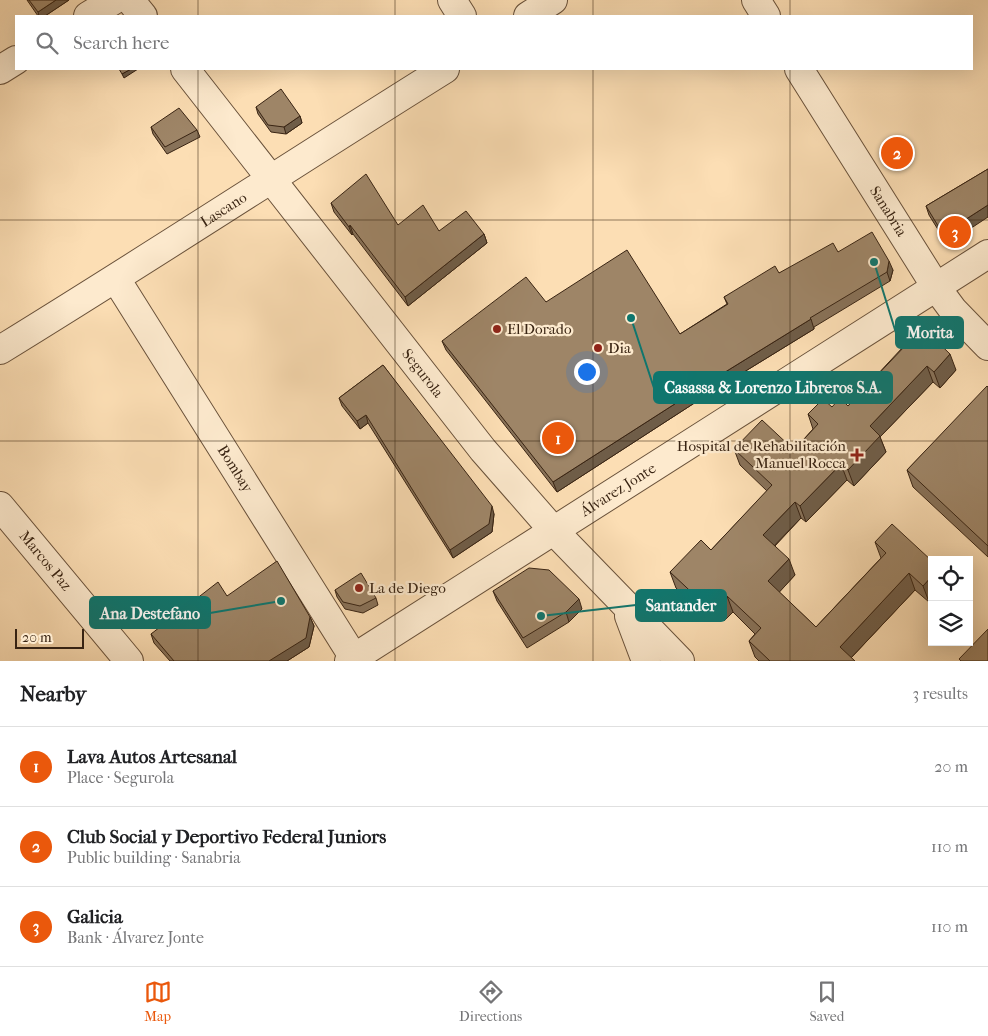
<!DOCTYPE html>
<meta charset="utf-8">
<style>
:root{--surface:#fff;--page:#f2f2f2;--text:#202124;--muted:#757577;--line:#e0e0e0;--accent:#ea580c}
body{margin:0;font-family:"IM FELL French Canon",serif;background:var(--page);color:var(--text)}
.controls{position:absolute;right:15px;bottom:15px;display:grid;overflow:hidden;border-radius:0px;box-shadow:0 5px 20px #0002}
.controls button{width:45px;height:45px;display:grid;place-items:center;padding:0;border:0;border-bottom:1px solid var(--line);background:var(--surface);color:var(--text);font:25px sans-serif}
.scale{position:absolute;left:15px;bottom:12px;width:69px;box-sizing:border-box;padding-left:5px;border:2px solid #392413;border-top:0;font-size:14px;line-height:18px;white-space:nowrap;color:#392413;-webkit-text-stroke:4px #fdeace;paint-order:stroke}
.you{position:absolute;left:586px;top:371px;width:18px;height:18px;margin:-12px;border:4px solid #fff;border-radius:50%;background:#1a73e8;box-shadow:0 0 0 8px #1a73e833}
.badge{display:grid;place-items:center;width:32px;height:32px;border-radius:50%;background:var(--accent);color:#fff;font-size:16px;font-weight:700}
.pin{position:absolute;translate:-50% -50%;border:2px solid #fff;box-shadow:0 1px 5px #0006}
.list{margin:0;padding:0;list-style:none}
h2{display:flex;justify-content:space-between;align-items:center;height:65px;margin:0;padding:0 20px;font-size:21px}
h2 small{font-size:16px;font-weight:400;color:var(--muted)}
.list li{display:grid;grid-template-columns:32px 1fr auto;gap:15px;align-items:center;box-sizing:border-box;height:80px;padding:0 20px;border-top:1px solid var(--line)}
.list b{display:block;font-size:19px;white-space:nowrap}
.list p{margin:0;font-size:16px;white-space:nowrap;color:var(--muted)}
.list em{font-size:16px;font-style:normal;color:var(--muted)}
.icon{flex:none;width:28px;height:28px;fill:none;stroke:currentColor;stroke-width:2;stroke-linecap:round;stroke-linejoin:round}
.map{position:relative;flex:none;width:988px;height:661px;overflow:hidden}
.search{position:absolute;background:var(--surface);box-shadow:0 5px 20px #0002;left:15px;right:15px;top:15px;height:55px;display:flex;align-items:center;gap:12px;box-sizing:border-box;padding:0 18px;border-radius:0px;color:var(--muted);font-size:19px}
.sheet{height:305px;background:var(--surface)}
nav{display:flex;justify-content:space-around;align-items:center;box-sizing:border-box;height:70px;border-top:1px solid var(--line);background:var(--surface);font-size:14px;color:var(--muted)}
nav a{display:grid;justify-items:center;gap:2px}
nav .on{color:var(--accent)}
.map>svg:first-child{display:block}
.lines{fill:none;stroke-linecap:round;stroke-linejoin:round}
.minor-casing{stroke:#6a523b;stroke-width:30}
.minor{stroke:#fdeace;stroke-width:28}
.wall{fill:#887259;stroke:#392413}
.shaded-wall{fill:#6f5d48;stroke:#392413}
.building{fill:#9e8567;stroke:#392413}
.grid{fill:none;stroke:#392413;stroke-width:1;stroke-opacity:0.55}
.poi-dot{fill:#8f2418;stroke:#fdeace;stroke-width:2}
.labels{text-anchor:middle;stroke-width:4.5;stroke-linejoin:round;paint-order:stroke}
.street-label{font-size:15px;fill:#392413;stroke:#fdeace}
.poi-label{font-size:15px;fill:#392413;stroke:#fdeace;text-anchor:start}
.leader{fill:none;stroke:#0f766e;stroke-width:2}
.callout-dot{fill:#0f766e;stroke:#fdeace;stroke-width:2}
.callout{fill:#0f766e;stroke:#0f766e;stroke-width:2}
.callout-label{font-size:16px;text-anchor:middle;font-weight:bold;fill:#fff}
</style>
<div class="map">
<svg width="988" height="661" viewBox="0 0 988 661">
<rect width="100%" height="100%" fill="#fcdeb4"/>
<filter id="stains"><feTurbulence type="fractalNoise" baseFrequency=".004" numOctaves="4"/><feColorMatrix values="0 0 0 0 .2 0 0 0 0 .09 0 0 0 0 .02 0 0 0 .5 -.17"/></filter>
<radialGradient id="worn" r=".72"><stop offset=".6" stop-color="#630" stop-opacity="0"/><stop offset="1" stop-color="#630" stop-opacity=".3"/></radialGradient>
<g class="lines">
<!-- minor casing -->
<g class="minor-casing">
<g id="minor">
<path d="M130 0 143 16"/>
<path d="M452 0 462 16"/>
<path d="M756 0 766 16"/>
<path d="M88 16 114 0"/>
<path d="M528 16 553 0"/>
<path id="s1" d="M185 69 483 450 553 530 680 661"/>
<path id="s2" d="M799 69 936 287 953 310 988 346"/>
<path d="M0 70 16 60"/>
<path id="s3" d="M116 279 354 658"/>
<path id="s4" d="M0 350C150 258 296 162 445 69"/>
<path id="s5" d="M0 506 129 661"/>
<path d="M629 616 646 661"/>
<path id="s6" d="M349 661 988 254"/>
</g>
</g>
<!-- minor -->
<use href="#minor" class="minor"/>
</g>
<!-- wall -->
<g class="wall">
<path d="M27 0H69L45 16H38Z"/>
<path d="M256 107 300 116 302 123 286 134 271 132 258 114Z"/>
<path d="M151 127 197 130 200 137 167 154 153 134Z"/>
<path d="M988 169 947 244 929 215 926 206Z"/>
<path d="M331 203 398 225 439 231 484 234 487 243 408 306 353 234 352 235 334 212Z"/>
<path d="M838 252 893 270 890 281 814 327V329L713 391 557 492 446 350 442 341 546 302 680 334 727 304 724 297 779 273Z"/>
<path d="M902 343 956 370 940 388 933 382 880 437 886 452 854 486 847 480 806 522 801 518 775 546 795 575 779 592 816 627 881 558 875 542 932 561 929 602 915 590 851 658 855 661H759L755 657 749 641 755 634 733 612 724 621 715 612 708 618 676 588 670 572 711 550 767 491 740 465 734 449 794 450 813 429 808 414 832 407 848 406 903 347Z"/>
<path d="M383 365 494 514 492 532 453 558 368 423 360 429 342 406 339 398Z"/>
<path d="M988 387V557L913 487 907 470Z"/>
<path d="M335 590 376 598 378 605 363 613 345 609 337 597Z"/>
<path d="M493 591 582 609 569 622 527 648 497 601Z"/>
<path d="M227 596 310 617 314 626 309 647 287 661H170L154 643 151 634Z"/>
</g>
<!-- shaded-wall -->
<g class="shaded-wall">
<path d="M56 0H69L45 16H39L38 12Z"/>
<path d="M131 69H138L124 78 122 74Z"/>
<path d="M300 116 302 123 286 134 284 127Z"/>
<path d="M988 205V217L947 244 943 234Z"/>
<path d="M350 225 353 234 352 235 349 227Z"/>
<path d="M484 234 487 243 408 306 405 297Z"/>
<path d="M889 261 893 270 890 281 887 272Z"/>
<path d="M811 319 814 329 713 391 557 492 553 482 709 382Z"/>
<path d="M950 354 956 370 940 388 934 372Z"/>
<path d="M927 366 933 382 880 437 886 452 854 486 848 470 870 426Z"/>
<path d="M366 415 368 423 360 429 357 421Z"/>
<path d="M841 464 847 480 806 522 800 506Z"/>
<path d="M795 502 801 518 769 551 763 535Z"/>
<path d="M492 506 494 514 492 532 453 558 450 550Z"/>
<path d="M789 559 795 575 774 598 768 581Z"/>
<path d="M909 573 915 590 848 661 840 647Z"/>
<path d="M932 576V599L929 602 923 586Z"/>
<path d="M709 596 715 612 708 618 702 602Z"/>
<path d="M727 596 733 612 724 621 718 605Z"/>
<path d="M579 599 582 609 569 622 566 612Z"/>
<path d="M310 617 314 626 309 647 287 661H269Z"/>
</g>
<!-- building -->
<g class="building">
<path d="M29 0H56L38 12Z"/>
<path d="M119 69H131L122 74Z"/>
<path d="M281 89 300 116 284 127 268 125 256 107Z"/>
<path d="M179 108 197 130 165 147 151 127Z"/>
<path d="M988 169V205L943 234 926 206Z"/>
<path d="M366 174 398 225 423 205 439 231 466 211 484 234 405 297 350 225 349 227 331 203Z"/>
<path d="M872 232 889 261 887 272 810 318 811 319 709 382 553 482 442 341 526 277 546 302 627 250 680 334 728 304 724 297 775 266 779 273 833 243 838 252Z"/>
<path d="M920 325 950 354 934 372 927 366 870 426 880 436 848 470 841 464 800 506 795 502 763 535 789 559 768 581 816 627 886 553 875 542 892 524 932 561V576L923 586 909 573 840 647 855 661H770L749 641 761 628 727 596 718 605 709 596 702 602 670 572 701 540 711 550 772 485 734 449 762 420 794 450 818 424 808 414 823 399 832 407 840 398 848 406 905 346 902 343Z"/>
<path d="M383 365 492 506 489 524 450 550 366 415 357 421 339 398Z"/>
<path d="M987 386 988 387V546L907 470Z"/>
<path d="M277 561 310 617 306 638 269 661H174L151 634 218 582 227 596Z"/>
<path d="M529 568 549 570 579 599 566 612 523 638 493 591Z"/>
<path d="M361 573 376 598 360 606 343 602 335 590Z"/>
<path d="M988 629V661H961L959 659Z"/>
</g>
<!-- grid -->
<path class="grid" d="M198 0V16M395 0V16M593 0V16M790 0V16M198 69V661M395 69V661M593 69V661M790 69V661M0 220H988M0 441H988"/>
<!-- markers -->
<g class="poi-dot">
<circle cx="497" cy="329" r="5"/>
<circle cx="598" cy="348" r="5"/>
<path d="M854.5 447.5h5v5h5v5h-5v5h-5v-5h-5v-5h5z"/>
<circle cx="359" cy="588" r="5"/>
</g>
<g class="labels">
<!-- street labels -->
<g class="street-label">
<text dy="5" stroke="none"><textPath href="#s4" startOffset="264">Lascano</textPath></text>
<text dy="5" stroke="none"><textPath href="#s2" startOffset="168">Sanabria</textPath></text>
<text dy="5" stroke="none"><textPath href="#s1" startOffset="386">Segurola</textPath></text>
<text dy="5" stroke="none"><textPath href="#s3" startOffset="224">Bombay</textPath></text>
<text dy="5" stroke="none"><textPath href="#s6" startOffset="319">Álvarez Jonte</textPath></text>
<text dy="5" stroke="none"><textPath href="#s5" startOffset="71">Marcos Paz</textPath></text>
</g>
<!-- poi labels -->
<g class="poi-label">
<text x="507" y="334">El Dorado</text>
<text x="608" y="353">Dia</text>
<text x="846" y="451" text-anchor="end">Hospital de Rehabilitación<tspan x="846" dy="17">Manuel Rocca</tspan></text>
<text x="369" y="593">La de Diego</text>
</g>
</g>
<!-- callouts -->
<path class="leader" d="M874 262L896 333M631 318L654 388M541 616L636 605M281 601L210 613"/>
<g class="callout-dot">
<circle cx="874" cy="262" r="5"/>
<circle cx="631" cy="318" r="5"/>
<circle cx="541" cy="616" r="5"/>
<circle cx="281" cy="601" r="5"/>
</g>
<g class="callout">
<rect x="896" y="317" width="67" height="31" rx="5"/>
<rect x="654" y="372" width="238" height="31" rx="5"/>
<rect x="636" y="590" width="90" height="31" rx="5"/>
<rect x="90" y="597" width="120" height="31" rx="5"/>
</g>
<g class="callout-label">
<text x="930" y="338">Morita</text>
<text x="773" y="393">Casassa &amp; Lorenzo Libreros S.A.</text>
<text x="681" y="611">Santander</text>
<text x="150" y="619">Ana Destefano</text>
</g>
<rect width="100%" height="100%" filter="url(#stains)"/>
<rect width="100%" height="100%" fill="url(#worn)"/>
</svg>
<div class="controls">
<button><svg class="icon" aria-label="locate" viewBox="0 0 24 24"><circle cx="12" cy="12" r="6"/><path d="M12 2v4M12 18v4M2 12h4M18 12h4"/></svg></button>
<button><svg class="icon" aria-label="layers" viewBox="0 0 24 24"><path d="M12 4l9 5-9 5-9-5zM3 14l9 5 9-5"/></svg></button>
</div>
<div class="scale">20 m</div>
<div class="you"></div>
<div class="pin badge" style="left:558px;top:438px">1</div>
<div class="pin badge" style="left:897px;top:153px">2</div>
<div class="pin badge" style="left:955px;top:232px">3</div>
<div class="search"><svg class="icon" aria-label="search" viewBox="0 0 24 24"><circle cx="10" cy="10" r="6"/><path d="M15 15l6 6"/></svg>Search here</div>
</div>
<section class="sheet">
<h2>Nearby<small>3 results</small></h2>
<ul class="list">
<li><span class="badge">1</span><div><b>Lava Autos Artesanal</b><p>Place · Segurola</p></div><em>20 m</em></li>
<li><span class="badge">2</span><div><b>Club Social y Deportivo Federal Juniors</b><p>Public building · Sanabria</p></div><em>110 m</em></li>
<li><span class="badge">3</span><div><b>Galicia</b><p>Bank · Álvarez Jonte</p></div><em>110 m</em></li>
</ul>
</section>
<nav>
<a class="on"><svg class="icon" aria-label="map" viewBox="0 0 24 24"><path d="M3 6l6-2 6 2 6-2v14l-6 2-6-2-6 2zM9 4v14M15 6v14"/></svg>Map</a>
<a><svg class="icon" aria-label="directions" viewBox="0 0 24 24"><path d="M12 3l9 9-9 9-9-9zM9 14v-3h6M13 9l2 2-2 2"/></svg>Directions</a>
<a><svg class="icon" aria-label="saved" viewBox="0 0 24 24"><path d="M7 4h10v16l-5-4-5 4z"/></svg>Saved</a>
</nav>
